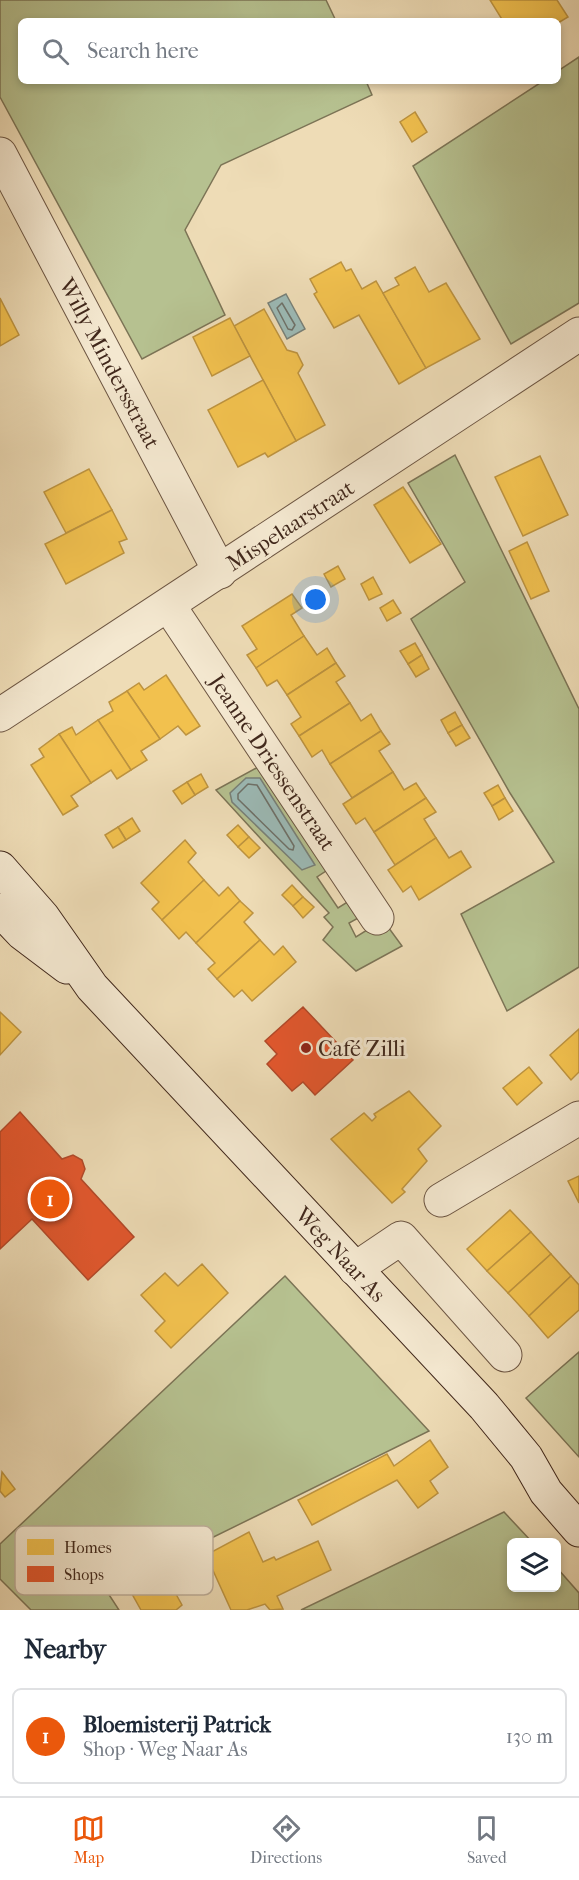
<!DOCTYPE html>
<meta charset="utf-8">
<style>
:root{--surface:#fff;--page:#f6f6f7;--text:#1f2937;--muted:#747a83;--line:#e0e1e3;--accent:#ea580c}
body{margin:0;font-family:"IM FELL French Canon",serif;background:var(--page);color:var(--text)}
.controls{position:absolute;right:18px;bottom:18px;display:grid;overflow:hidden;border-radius:9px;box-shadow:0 3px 9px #0003}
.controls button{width:54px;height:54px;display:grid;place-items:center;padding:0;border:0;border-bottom:2px solid var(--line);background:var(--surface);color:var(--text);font:30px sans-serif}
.you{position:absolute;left:316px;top:600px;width:21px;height:21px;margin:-15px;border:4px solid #fff;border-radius:50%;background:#1a73e8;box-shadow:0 0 0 9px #1a73e833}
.badge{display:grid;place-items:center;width:39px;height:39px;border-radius:50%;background:var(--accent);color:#fff;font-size:20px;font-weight:700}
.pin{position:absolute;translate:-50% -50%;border:3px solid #fff;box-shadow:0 2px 6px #0006}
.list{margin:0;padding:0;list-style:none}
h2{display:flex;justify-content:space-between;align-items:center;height:78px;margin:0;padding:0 24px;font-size:26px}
h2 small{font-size:20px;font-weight:400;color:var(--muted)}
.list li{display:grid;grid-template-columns:39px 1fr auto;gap:18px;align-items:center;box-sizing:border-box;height:96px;margin:0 12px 12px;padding:0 12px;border:2px solid var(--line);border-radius:9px}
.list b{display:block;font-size:22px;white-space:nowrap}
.list p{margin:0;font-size:20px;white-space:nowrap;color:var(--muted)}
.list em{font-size:20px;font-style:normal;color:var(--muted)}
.icon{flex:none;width:33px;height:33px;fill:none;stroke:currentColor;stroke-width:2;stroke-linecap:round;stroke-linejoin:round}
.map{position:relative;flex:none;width:579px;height:1610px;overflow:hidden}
.search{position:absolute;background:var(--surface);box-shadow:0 3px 9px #0003;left:18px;right:18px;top:18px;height:66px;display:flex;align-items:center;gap:15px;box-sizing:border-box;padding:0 21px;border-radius:9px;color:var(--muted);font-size:22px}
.sheet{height:186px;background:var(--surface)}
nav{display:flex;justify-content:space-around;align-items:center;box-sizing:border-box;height:84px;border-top:2px solid var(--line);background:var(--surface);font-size:16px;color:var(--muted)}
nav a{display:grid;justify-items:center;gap:3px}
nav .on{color:var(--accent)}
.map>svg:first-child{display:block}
.green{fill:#b6c190;stroke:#7c7456;stroke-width:1.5}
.water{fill:#9cbab6;stroke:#788078;stroke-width:1.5}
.homes{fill:#f2c14e;stroke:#bd933f;stroke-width:1.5}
.shops{fill:#e4572e;stroke:#b34929;stroke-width:1.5}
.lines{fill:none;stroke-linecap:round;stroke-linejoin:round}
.shore{stroke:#6e7169;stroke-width:1.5}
.street-casing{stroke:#6c5542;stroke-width:35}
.secondary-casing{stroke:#41281c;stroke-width:35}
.street{stroke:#f4e8d0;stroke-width:33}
.secondary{stroke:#f4e8d0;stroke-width:33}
.poi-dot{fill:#8f2418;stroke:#f4e8d0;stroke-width:2}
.labels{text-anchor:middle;stroke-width:6;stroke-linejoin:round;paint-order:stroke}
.street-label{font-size:22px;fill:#41281c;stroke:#f4e8d0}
.poi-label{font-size:22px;fill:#41281c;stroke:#f4e8d0;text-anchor:start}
.key{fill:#f4e8d0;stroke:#beae9a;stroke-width:1.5}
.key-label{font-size:16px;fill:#41281c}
</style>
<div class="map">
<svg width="579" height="1610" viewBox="0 0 579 1610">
<rect width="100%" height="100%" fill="#eedcb6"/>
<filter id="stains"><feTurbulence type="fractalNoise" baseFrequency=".00333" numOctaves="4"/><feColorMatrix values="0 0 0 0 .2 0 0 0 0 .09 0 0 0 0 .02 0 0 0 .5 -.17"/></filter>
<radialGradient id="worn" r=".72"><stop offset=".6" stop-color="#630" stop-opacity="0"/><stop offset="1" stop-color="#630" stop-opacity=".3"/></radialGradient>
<!-- green -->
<g class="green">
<path d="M0 0H326L336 21H21V81H366L372 95 221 165 185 230 225 315 142 359 0 97Z"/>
<path d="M579 57V303L511 344 413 166 543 81H558V71Z"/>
<path d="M455 455 579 709V967L507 1011 461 914 554 862 510 793 411 619 465 582 408 483Z"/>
<path d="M260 766 329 869 317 877 338 908 349 901 360 917 349 923 356 937 383 920 402 946 356 971 323 940 333 927 324 917 329 913 216 790Z"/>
<path d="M285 1276 429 1431 181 1553 104 1587 119 1610H31L0 1579V1544Z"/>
<path d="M579 1352V1457L526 1398Z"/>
<path d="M504 1512 532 1542H512V1588H556L557 1568 579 1593V1610H301Z"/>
</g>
<!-- water -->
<g class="water">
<path d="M286 294 305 329 287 339 268 303Z"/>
<path d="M246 778H260L315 865 302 870 232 802 230 793Z"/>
</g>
<!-- homes -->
<g class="homes">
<path d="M490 0H557L568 17 558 23 503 21Z"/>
<path d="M415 112 427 132 412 142 400 122Z"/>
<path d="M341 262 346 271 351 269 362 289 376 281 426 368 399 384 359 315 334 328 314 294 317 292 310 279Z"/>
<path d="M415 267 429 292 446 283 480 339 426 368 383 293 399 285 395 278Z"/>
<path d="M0 298 19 335 0 346Z"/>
<path d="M264 309 287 350 297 353 303 365 298 373 325 425 296 441 234 326Z"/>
<path d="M230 318 250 356 212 376 193 337Z"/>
<path d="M263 380 296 441 268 457 265 453 238 467 208 410Z"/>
<path d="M540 456 568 515 523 536 495 477Z"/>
<path d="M89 469 112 510 66 533 44 492Z"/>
<path d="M403 487 441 544 410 563 374 505Z"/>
<path d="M112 510 127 539 119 542 124 553 66 584 45 544Z"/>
<path d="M527 542 549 591 531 599 509 551Z"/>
<path d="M338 566 345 579 331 587 324 574Z"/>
<path d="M373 577 382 594 369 600 361 584Z"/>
<path d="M292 594 302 608 291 615 304 636 256 668 247 655 257 649 242 626Z"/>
<path d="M393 600 401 613 387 621 380 608Z"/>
<path d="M304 636 317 655 327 648 336 663 287 695 277 680 267 686 256 668Z"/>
<path d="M415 643 422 655 408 664 400 651Z"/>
<path d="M422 655 429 669 416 677 408 664Z"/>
<path d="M336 663 345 676 336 682 350 703 299 736 291 724 301 717 287 695Z"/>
<path d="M166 675 200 726 186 735 178 726 160 739 127 691 139 683 144 690Z"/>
<path d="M127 691 160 739 141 751 147 760 131 770 98 720 113 711 109 702Z"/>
<path d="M350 703 361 721 371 714 381 731 330 764 322 750 312 757 299 736Z"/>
<path d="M455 712 462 725 448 733 441 720Z"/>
<path d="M98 720 131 770 117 779 111 770 91 783 59 734 72 727 76 735Z"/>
<path d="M462 725 470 738 456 746 448 733Z"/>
<path d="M381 731 390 744 379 751 393 772 352 798 330 764Z"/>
<path d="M59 734 91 783 71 796 78 806 63 815 31 765 44 757 39 749Z"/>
<path d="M393 772 404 790 416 783 426 798 374 832 365 818 356 824 343 804Z"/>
<path d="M201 774 208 787 195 795 187 782Z"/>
<path d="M187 782 195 795 182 804 173 791Z"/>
<path d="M498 785 505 798 492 806 484 793Z"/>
<path d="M426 798 436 812 424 819 436 838 395 865 374 832Z"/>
<path d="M505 798 513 811 499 820 492 806Z"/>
<path d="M132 818 140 831 126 840 118 827Z"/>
<path d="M238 825 249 837 238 847 227 835Z"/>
<path d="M118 827 126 840 113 848 105 835Z"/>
<path d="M249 837 260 848 249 858 238 847Z"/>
<path d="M436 838 449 858 461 851 471 867 419 900 411 886 403 892 388 870Z"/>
<path d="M185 840 196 853 188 862 204 880 162 920 152 909 159 902 141 883Z"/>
<path d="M204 880 219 896 228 887 240 901 196 943 186 932 179 939 162 920Z"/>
<path d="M292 885 303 897 293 906 282 895Z"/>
<path d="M303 897 314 907 303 918 293 906Z"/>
<path d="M240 901 253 913 244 922 260 940 217 979 208 969 215 963 196 943Z"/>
<path d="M260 940 274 955 283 946 296 962 252 1001 242 990 234 997 217 979Z"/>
<path d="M0 1012 21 1032 0 1055Z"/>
<path d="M579 1029V1072L571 1080 550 1055Z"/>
<path d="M529 1067 542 1083 517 1105 503 1088Z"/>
<path d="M409 1091 441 1126 418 1149 427 1161 402 1189 405 1192 392 1203 331 1139 364 1113 372 1121 376 1117 374 1114Z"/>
<path d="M579 1176V1203L568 1181Z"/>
<path d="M510 1210 531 1232 487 1271 467 1249Z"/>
<path d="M531 1232 551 1254 508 1293 487 1271Z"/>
<path d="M551 1254 571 1276 529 1316 508 1293Z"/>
<path d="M202 1264 228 1293 171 1348 155 1331 165 1321 141 1295 165 1273 178 1286Z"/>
<path d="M571 1276 579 1285V1310L548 1338 529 1316Z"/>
<path d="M430 1440 448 1467 430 1481 438 1493 418 1508 397 1480 312 1525 298 1500 387 1454 394 1466Z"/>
<path d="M2 1472 15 1489 5 1497 0 1491Z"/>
<path d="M249 1532 263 1562 274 1557 276 1560 318 1541 331 1570 277 1596 283 1609 270 1610 265 1604 247 1610H231L206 1555Z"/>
<path d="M161 1567 182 1605 176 1610H141L127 1585Z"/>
</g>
<!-- shops -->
<g class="shops">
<path d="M303 1007 353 1060 315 1095 303 1082 292 1091 267 1064 277 1054 265 1041Z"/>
<path d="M20 1112 62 1159 73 1155 82 1160 85 1169 81 1179 134 1237 88 1280 32 1219 0 1249V1132Z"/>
</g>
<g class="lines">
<!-- shore -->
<g class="shore">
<path d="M282 303 295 325 292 330 288 329 277 308Z"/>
<path d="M248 784 257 785 294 846 293 850 289 849 238 799V794Z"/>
</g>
<!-- street casing -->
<g class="street-casing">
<g id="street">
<path d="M0 154 220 572"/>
<path d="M169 606 377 918"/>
<path d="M0 715 579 334"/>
<path d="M441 1200 579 1118"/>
<path d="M355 1269 401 1238 505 1355"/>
</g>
</g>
<!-- secondary casing -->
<g class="secondary-casing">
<g id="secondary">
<path d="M0 868 43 917 92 987 484 1406 526 1457 546 1492 579 1530"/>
<path d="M0 910 22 933 67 967"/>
</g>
</g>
<!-- street -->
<use href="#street" class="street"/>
<!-- secondary -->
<use href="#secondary" class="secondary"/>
</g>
<!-- markers -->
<circle class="poi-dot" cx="306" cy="1048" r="6"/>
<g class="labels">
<!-- street labels -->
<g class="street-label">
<text transform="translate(110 363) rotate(62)" y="8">Willy Mindersstraat</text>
<text transform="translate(290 525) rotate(-33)" y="8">Mispelaarstraat</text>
<text transform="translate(273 762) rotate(56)" y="8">Jeanne Driessenstraat</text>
<text transform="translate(341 1254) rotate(47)" y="8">Weg Naar As</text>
</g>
<!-- poi labels -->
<g class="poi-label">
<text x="318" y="1056">Café Zilli</text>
</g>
</g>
<!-- legend -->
<rect x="15" y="1526" width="198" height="69" rx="9" class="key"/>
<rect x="27" y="1539" width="27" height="16" fill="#f2c14e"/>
<rect x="27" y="1566" width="27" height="16" fill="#e4572e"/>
<g class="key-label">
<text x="64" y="1553">Homes</text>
<text x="64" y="1580">Shops</text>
</g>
<rect width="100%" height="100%" filter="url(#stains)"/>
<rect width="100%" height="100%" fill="url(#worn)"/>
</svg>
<div class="controls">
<button><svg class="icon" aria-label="layers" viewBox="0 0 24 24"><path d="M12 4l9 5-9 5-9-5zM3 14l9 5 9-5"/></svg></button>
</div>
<div class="you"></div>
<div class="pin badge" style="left:50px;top:1199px">1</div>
<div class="search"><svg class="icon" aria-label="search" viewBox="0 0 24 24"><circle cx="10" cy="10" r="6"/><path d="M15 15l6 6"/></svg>Search here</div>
</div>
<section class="sheet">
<h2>Nearby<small></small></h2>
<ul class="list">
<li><span class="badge">1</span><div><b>Bloemisterij Patrick</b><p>Shop · Weg Naar As</p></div><em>130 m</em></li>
</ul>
</section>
<nav>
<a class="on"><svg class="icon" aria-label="map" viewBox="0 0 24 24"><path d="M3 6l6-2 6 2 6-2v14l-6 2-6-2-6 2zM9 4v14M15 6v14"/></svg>Map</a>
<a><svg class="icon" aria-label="directions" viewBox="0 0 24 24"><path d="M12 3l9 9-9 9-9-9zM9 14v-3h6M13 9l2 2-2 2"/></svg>Directions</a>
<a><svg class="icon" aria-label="saved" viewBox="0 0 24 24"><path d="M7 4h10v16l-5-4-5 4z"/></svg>Saved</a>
</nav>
